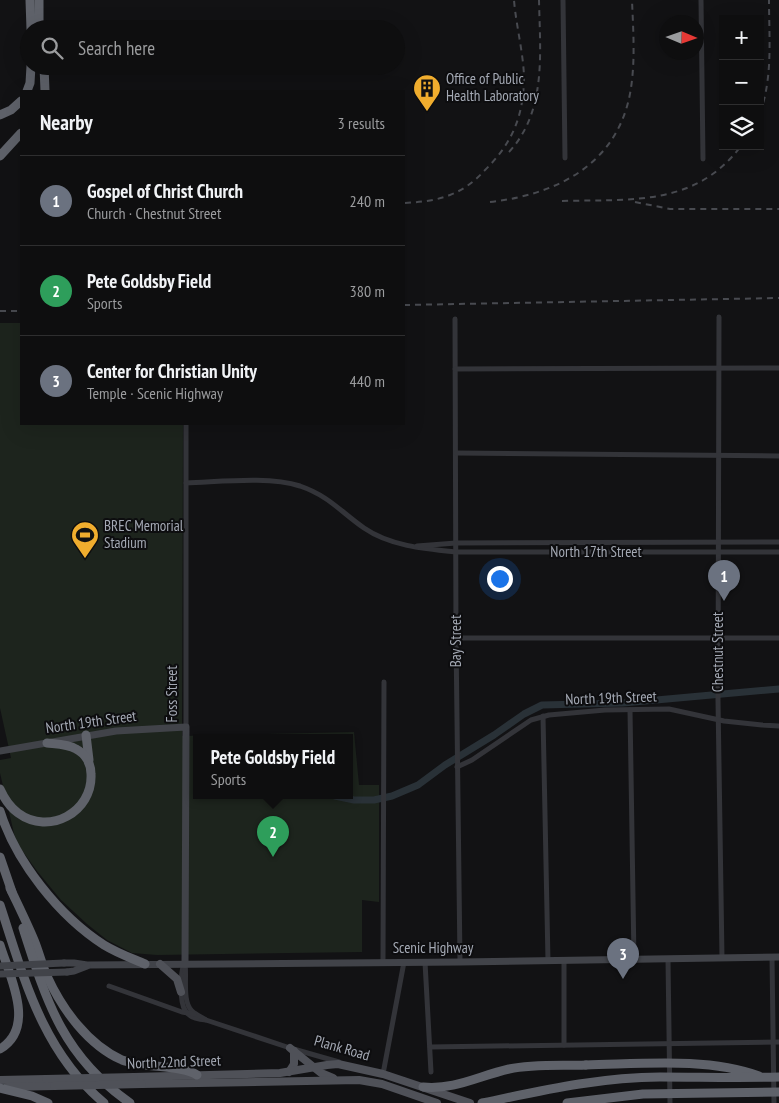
<!DOCTYPE html>
<meta charset="utf-8">
<style>
:root{--surface:#0e0e0f;--page:#171718;--text:#f1f3f6;--muted:#9b9c9e;--line:#2e2e2f;--accent:#0f766e}
body{margin:0;font-family:"PT Sans Narrow",sans-serif;background:var(--page);color:var(--text)}
.controls{position:absolute;right:15px;top:15px;display:grid;overflow:hidden;border-radius:0px;box-shadow:0 5px 20px #0002}
.controls button{width:45px;height:45px;display:grid;place-items:center;padding:0;border:0;border-bottom:1px solid var(--line);background:var(--surface);color:var(--text);font:25px sans-serif}
.compass{position:absolute;left:659px;top:15px;width:45px;height:45px;border-radius:50%;background:var(--surface);box-shadow:0 5px 20px #0002;rotate:92deg}
.you{position:absolute;left:499px;top:578px;width:18px;height:18px;margin:-12px;border:4px solid #fff;border-radius:50%;background:#1a73e8;box-shadow:0 0 0 8px #1a73e833}
.badge{display:grid;place-items:center;width:32px;height:32px;border-radius:50%;background:var(--accent);color:#fff;font-size:16px;font-weight:700}
.pin{position:absolute;translate:-50% -41px;filter:drop-shadow(0 1px 2px #0008)}
.pin::after{content:'';position:absolute;top:26px;width:18px;height:15px;background:inherit;clip-path:polygon(0 0,100% 0,50% 100%)}
.popup{position:absolute;left:193px;top:734px;width:160px;height:65px;box-sizing:border-box;display:grid;place-content:center;border-radius:0px;background:var(--surface);filter:drop-shadow(0 1px 4px #0005);font-size:16px;white-space:nowrap;color:var(--muted)}
.popup b{font-size:19px;color:var(--text)}
.popup::after{content:'';position:absolute;left:50%;top:100%;margin-left:-10px;border:10px solid transparent;border-top-color:var(--surface)}
.list{margin:0;padding:0;list-style:none}
h2{display:flex;justify-content:space-between;align-items:center;height:65px;margin:0;padding:0 20px;font-size:21px}
h2 small{font-size:16px;font-weight:400;color:var(--muted)}
.list li{display:grid;grid-template-columns:32px 1fr auto;gap:15px;align-items:center;box-sizing:border-box;height:90px;padding:0 20px;border-top:1px solid var(--line)}
.list b{display:block;font-size:19px;white-space:nowrap}
.list p{margin:0;font-size:16px;white-space:nowrap;color:var(--muted)}
.list em{font-size:16px;font-style:normal;color:var(--muted)}
.icon{flex:none;width:28px;height:28px;fill:none;stroke:currentColor;stroke-width:2;stroke-linecap:round;stroke-linejoin:round}
.map{position:relative;flex:none;width:779px;height:1103px;overflow:hidden}
.search{position:absolute;background:var(--surface);box-shadow:0 5px 20px #0002;left:20px;top:20px;width:385px;height:55px;display:flex;align-items:center;gap:12px;box-sizing:border-box;padding:0 18px;border-radius:28px;color:var(--muted);font-size:19px}
.panel{position:absolute;background:var(--surface);box-shadow:0 5px 20px #0002;left:20px;top:90px;width:385px;height:335px;border-radius:0px}
.map>svg:first-child{display:block}
.green{fill:#1d241d;fill-rule:evenodd}
.lines{fill:none;stroke-linecap:round;stroke-linejoin:round}
.canal{stroke:#293137;stroke-width:7}
.street{stroke:#333439;stroke-width:5}
.secondary{stroke:#414349;stroke-width:7}
.primary{stroke:#4f5158;stroke-width:8}
.highway{stroke:#5f626a;stroke-width:9}
.rail{stroke:#484a50;stroke-width:2;stroke-dasharray:6 5;stroke-linecap:butt}
.secondary-bridge{stroke:#414349;stroke-width:7}
.primary-bridge{stroke:#4f5158;stroke-width:8}
.highway-bridge{stroke:#5f626a;stroke-width:9}
.labels{text-anchor:middle;stroke-width:4;stroke-linejoin:round;paint-order:stroke}
.poi-label{font-size:15px;fill:#a4a9b4;stroke:#0d0d0f;text-anchor:start}
.street-label{font-size:15px;fill:#a4a9b4;stroke:#0d0d0f}
</style>
<div class="map">
<svg width="779" height="1103" viewBox="0 0 779 1103">
<rect width="100%" height="100%" fill="#121214"/>
<!-- green -->
<path class="green" d="M0 323H21V424H183L182 736 354 732 359 785H379V902L362 900V952L157 955 132 953 107 940 87 924 61 900 37 871 16 842 0 773V760L11 758 0 708ZM197 738H349V796H197Z"/>
<g class="lines">
<!-- canal -->
<path class="canal" d="M335 796 354 800H374L392 796 418 785 445 765 494 735 524 714 542 705 623 703 779 689"/>
<!-- street -->
<g class="street">
<path d="M563 0 565 158"/>
<path d="M701 0 703 159"/>
<path d="M719 317 718 700 722 958"/>
<path d="M455 319 456 638 460 962"/>
<path d="M455 369 779 368"/>
<path d="M456 453 779 456"/>
<path d="M186 483C220 482 268 476 300 486 329 496 341 512 364 528 390 546 425 549 456 552H779"/>
<path d="M417 546 456 543 779 542"/>
<path d="M456 638H779"/>
<path d="M630 710 634 960"/>
<path d="M543 716 548 961"/>
<path d="M186 727V424"/>
<path d="M457 767 472 760 531 720 549 715 605 710 669 709 724 721 762 725 779 726"/>
<path d="M772 957 774 1103"/>
<path d="M668 959 670 1103"/>
<path d="M383 962 384 682"/>
<path d="M425 962 431 1072"/>
<path d="M184 964C181 972 181 979 181 987 181 1007 184 1019 206 1020"/>
<path d="M185 964C187 977 182 1002 192 1011 196 1015 202 1017 206 1020L290 1048 339 1062"/>
<path d="M109 986 182 1012 194 1014"/>
<path d="M564 1045V961"/>
<path d="M430 1047 779 1042"/>
<path d="M383 1074 404 962"/>
</g>
<!-- secondary -->
<g class="secondary">
<path d="M0 751 116 731 186 727 185 964"/>
<path d="M64 963H74L87 965 460 962 779 957"/>
<path d="M67 972 74 971 87 966"/>
</g>
<!-- primary -->
<g class="primary">
<path d="M160 964 177 979 181 992"/>
<path d="M290 1048 321 1073 333 1078"/>
<path d="M289 1072 294 1064V1051"/>
<path d="M134 1077 280 1073 327 1065 338 1064 383 1074 470 1103"/>
<path d="M0 1080 46 1079"/>
<path d="M142 1084 359 1080 382 1084 437 1103"/>
<path d="M7 1087 54 1086"/>
</g>
<!-- highway -->
<g class="highway">
<path d="M30 0 31 29"/>
<path d="M39 29V0"/>
<path d="M44 66 45 91"/>
<path d="M27 91 30 83 31 66"/>
<path d="M0 115 11 110 21 101"/>
<path d="M0 156 21 133"/>
<path d="M86 735 89 760"/>
<path d="M0 789C4 798 10 807 18 813 49 836 93 812 91 774 91 764 86 754 76 749 68 744 56 744 47 743"/>
<path d="M0 811C16 862 59 916 104 945 117 953 131 958 145 964"/>
<path d="M0 857 12 892"/>
<path d="M10 888C18 905 27 923 34 940 39 952 42 965 47 976 62 1009 88 1045 122 1060 143 1068 183 1065 197 1075"/>
<path d="M0 905C24 978 42 1051 104 1103"/>
<path d="M23 928C47 1003 63 1056 130 1103"/>
<path d="M0 945C9 975 37 1027 0 1049"/>
<path d="M423 1087C455 1090 478 1076 509 1069 534 1064 561 1066 586 1065"/>
<path d="M0 1088 32 1096 48 1103"/>
</g>
<!-- rail -->
<g class="rail">
<path d="M760 113C773 77 769 38 769 0"/>
<path d="M509 152C547 111 540 52 539 0"/>
<path d="M562 201C631 199 695 207 741 146"/>
<path d="M490 202C562 194 624 160 632 80 635 54 633 26 632 0"/>
<path d="M635 202 670 209H779"/>
<path d="M405 203C420 202 435 201 450 195 463 190 474 182 484 171 512 144 524 116 524 76 523 51 516 25 514 0"/>
<path d="M404 305 779 298"/>
<path d="M0 311H21"/>
</g>
<!-- secondary-bridge -->
<g class="secondary-bridge">
<path d="M0 966 64 963"/>
<path d="M0 974 67 972"/>
</g>
<!-- primary-bridge -->
<g class="primary-bridge">
<path d="M46 1079 134 1077"/>
<path d="M54 1086 142 1084"/>
</g>
<!-- highway-bridge -->
<g class="highway-bridge">
<path d="M586 1065C641 1064 707 1057 759 1076"/>
<path d="M482 1103C540 1091 600 1077 660 1077 700 1077 739 1078 779 1077"/>
<path d="M567 1103 643 1094 779 1092"/>
</g>
</g>
<!-- icons -->
<defs>
<g id="building-pin" transform="scale(1.4375)"><path d="M0 17L-7.5 6A9.5 9.5 0 1 1 7.5 6Z" fill="#f0ad2e" stroke="#0d0d0f"/><path d="M-4-6H4V6H1V3H-1V6H-4ZM-2.5-4.3h1.7v1.8h-1.7ZM.8-4.3h1.7v1.8H.8ZM-2.5-1h1.7V.8h-1.7ZM.8-1h1.7V.8H.8Z" fill="#111"/></g>
<g id="stadium-pin" transform="scale(1.4375)"><path d="M0 17L-7.5 6A9.5 9.5 0 1 1 7.5 6Z" fill="#f0ad2e" stroke="#0d0d0f"/><path d="M0-5a6.5 5 0 1 0 0 10a6.5 5 0 1 0 0-10ZM-3.5-1.8h7v3.6h-7Z" fill="#111"/></g>
</defs>
<g fill-rule="evenodd">
<use href="#building-pin" x="427" y="88"/>
<use href="#stadium-pin" x="85" y="535"/>
</g>
<g class="labels">
<!-- poi labels -->
<g class="poi-label">
<text x="446" y="84">Office of Public<tspan x="446" dy="17">Health Laboratory</tspan></text>
<text x="104" y="531">BREC Memorial<tspan x="104" dy="17">Stadium</tspan></text>
</g>
<!-- street labels -->
<g class="street-label">
<text x="596" y="557">North 17th Street</text>
<text transform="translate(456 641) rotate(-90)" y="5">Bay Street</text>
<text transform="translate(718 652) rotate(-90)" y="5">Chestnut Street</text>
<text transform="translate(172 694) rotate(-90)" y="5">Foss Street</text>
<text transform="translate(611 698) rotate(-2)" y="5">North 19th Street</text>
<text transform="translate(91 722) rotate(-8)" y="5">North 19th Street</text>
<text x="433" y="953">Scenic Highway</text>
<text transform="translate(342 1048) rotate(16)" y="5">Plank Road</text>
<text transform="translate(174 1062) rotate(-2)" y="5">North 22nd Street</text>
</g>
</g>
</svg>
<div class="controls">
<button>+</button>
<button>−</button>
<button><svg class="icon" aria-label="layers" viewBox="0 0 24 24"><path d="M12 4l9 5-9 5-9-5zM3 14l9 5 9-5"/></svg></button>
</div>
<svg class="compass" viewBox="-18 -18 36 36"><path d="M0-13l5 13h-10z" fill="#e53935"/><path d="M0 13l5-13h-10z" fill="#9b9c9e"/></svg>
<div class="you"></div>
<div class="pin badge" style="left:724px;top:601px;background:#6b7280">1</div>
<div class="pin badge" style="left:273px;top:857px;background:#2e9e5b">2</div>
<div class="popup"><b>Pete Goldsby Field</b>Sports</div>
<div class="pin badge" style="left:623px;top:979px;background:#6b7280">3</div>
<div class="search"><svg class="icon" aria-label="search" viewBox="0 0 24 24"><circle cx="10" cy="10" r="6"/><path d="M15 15l6 6"/></svg>Search here</div>
<section class="panel">
<h2>Nearby<small>3 results</small></h2>
<ul class="list">
<li><span class="badge" style="background:#6b7280">1</span><div><b>Gospel of Christ Church</b><p>Church · Chestnut Street</p></div><em>240 m</em></li>
<li><span class="badge" style="background:#2e9e5b">2</span><div><b>Pete Goldsby Field</b><p>Sports</p></div><em>380 m</em></li>
<li><span class="badge" style="background:#6b7280">3</span><div><b>Center for Christian Unity</b><p>Temple · Scenic Highway</p></div><em>440 m</em></li>
</ul>
</section>
</div>
